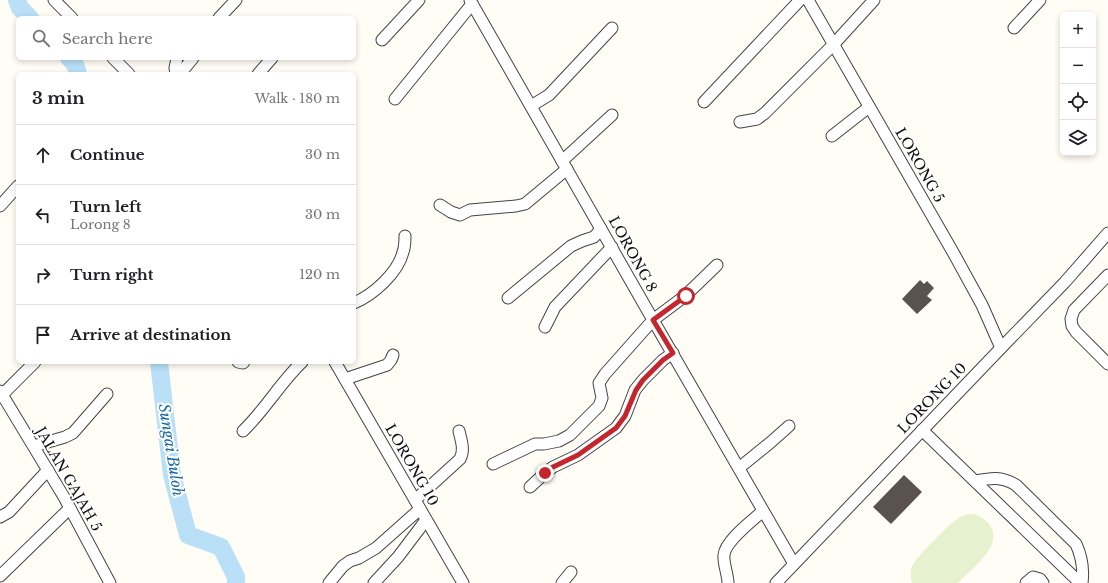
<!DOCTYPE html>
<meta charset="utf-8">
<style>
:root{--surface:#fff;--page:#f6f6f6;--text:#202124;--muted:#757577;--line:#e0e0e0}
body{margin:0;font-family:"Libre Baskerville",serif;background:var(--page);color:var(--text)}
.controls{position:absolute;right:12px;top:12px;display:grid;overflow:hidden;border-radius:6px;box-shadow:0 2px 6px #0003}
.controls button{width:36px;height:36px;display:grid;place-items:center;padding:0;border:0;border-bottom:1px solid var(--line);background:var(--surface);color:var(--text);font:20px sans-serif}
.stop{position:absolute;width:12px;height:12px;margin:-9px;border:3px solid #c4262e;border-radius:50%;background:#fff}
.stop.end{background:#c4262e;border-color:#fff;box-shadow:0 1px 4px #0008}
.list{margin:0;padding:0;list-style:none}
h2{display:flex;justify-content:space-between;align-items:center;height:52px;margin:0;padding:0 16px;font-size:17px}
h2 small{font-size:13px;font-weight:400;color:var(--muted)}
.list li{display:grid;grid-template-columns:26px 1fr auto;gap:12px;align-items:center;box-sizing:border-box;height:60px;padding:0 16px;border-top:1px solid var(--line)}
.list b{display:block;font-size:15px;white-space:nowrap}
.list p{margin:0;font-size:13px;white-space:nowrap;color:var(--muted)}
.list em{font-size:13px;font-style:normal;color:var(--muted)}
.icon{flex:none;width:22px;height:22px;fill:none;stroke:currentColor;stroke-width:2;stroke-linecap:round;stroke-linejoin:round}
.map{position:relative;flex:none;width:1108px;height:583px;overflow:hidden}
.search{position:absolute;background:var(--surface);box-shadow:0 2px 6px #0003;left:16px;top:16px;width:340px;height:44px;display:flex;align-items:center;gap:10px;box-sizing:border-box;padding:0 14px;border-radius:6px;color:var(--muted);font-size:15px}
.panel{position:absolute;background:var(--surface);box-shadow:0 2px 6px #0003;left:16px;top:72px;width:340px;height:292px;border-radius:6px}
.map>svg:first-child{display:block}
.pitch{fill:#e6f2cf}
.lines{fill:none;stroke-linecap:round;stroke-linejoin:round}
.river{stroke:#b9e0f7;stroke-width:18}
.building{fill:#5a524d}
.minor-casing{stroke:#444;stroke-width:13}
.minor{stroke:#fff;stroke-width:11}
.route{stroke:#c4262e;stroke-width:5}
.labels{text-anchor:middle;stroke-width:4;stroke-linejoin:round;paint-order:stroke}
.street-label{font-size:14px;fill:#111;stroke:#fff}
.water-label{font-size:15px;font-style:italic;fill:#1768a6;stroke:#fff}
</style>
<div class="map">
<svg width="1108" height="583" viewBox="0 0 1108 583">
<rect width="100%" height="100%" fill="#fffdf5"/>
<!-- pitch -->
<path class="pitch" d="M972 514C979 515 983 518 988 523 1007 544 971 569 958 583H912C911 578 910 572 912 567 914 559 951 522 960 517 964 515 968 514 972 514Z"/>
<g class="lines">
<!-- river -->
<g class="river">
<path d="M17 0 20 8 30 18"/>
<path d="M69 58 75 64 78 74"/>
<path d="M159 362 172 475 188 535 221 547 236 577V583"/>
</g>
</g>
<!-- building -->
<g class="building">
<path d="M920 280 924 284 927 281 934 288 927 296 932 300 917 314 902 299Z"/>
<path d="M904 475 922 492 891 524 873 507Z"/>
</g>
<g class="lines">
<!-- minor casing -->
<g class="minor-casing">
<g id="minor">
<path d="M54 0 72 18"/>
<path d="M470 0 653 320 794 564"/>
<path d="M808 0 954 254 982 305 1001 348"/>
<path d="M219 18 236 0"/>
<path d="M1014 28 1040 0"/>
<path d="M382 40 419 0"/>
<path d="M113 58 129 74"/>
<path d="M176 74 175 68 177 58"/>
<path d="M180 74 193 58"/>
<path d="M258 74 272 58"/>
<path d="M395 99 472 4"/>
<path d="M704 102 800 0"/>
<path d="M531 106 549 95 612 28"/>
<path d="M740 122 757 119 765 113 833 45 874 0"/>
<path d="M832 136 869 107"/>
<path d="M562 161 612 115"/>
<path d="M440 205 451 212 460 215 470 210 516 206 525 204 567 169"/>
<path d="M0 206 18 186"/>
<path d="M1108 275 1074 310 1071 319 1072 326 1076 332 1108 364"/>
<path d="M508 298 571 246 582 241 594 237 601 229"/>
<path d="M354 303C373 295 398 273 403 252 405 247 405 241 405 236"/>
<path d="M545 327 555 307 612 247"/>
<path d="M238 362 243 363 244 362"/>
<path d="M335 362 463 583"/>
<path d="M345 379 387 365 391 360 393 355"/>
<path d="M0 391 64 497 110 583"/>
<path d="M3 394 35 362"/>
<path d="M922 430 1080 583"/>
<path d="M243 431C265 410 280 383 302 362"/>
<path d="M34 446 65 437 73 433 107 394"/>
<path d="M493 464 535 444H544L559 441 570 435 599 406 602 398 599 383 605 374 653 320 685 296 717 265"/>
<path d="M739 468 771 442 789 426"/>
<path d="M975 481C991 478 1001 476 1016 485L1076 544C1082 557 1084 568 1082 583"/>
<path d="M530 487 545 473 553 467 578 455 616 428 625 416 635 390 643 380 663 360 673 353"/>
<path d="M415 500 460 459C465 450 461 440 459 431"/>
<path d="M0 517 9 512 48 470"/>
<path d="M0 576 70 508"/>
<path d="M329 583 343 566 350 561 359 558 376 548 420 509"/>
<path d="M374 583 398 557 426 520"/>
<path d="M562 583 571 572"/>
<path d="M728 583C728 575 723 563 724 555 725 541 753 520 763 511"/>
<path d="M776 583 1001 348 1065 282 1108 233"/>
<path d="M1026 583 1033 577 1040 579 1043 583"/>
</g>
</g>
<!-- minor -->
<use href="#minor" class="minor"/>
</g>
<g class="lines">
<!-- route -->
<path class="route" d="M545 473 553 467 578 455 616 428 625 416 636 390 643 380 663 360 673 353 653 320 686 296"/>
</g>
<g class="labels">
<!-- street labels -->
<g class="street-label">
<text transform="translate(920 165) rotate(60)" y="5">LORONG 5</text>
<text transform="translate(633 254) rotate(61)" y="5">LORONG 8</text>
<text transform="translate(932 398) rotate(-46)" y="5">LORONG 10</text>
<text transform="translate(412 465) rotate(60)" y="5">LORONG 10</text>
<text transform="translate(69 479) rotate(60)" y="5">JALAN GAJAH 5</text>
</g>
<!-- water labels -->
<g class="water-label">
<text transform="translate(171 450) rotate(81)" y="5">Sungai Buloh</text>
</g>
</g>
</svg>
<div class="controls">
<button>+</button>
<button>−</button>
<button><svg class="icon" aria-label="locate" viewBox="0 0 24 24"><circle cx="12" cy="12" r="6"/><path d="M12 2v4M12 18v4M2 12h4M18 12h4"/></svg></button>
<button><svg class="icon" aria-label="layers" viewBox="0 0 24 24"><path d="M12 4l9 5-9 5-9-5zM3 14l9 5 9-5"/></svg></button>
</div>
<div class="stop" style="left:686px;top:296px"></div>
<div class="stop end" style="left:545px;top:473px"></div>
<div class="search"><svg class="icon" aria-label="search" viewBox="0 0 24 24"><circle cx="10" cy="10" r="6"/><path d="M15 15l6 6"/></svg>Search here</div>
<section class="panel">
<h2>3 min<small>Walk · 180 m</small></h2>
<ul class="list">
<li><svg class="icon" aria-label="ahead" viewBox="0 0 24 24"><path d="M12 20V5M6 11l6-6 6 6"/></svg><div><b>Continue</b></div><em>30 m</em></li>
<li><svg class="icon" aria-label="left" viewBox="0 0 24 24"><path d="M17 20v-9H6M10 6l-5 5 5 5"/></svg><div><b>Turn left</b><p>Lorong 8</p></div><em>30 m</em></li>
<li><svg class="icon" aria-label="right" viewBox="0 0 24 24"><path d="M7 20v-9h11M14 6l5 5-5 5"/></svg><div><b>Turn right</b></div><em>120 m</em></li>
<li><svg class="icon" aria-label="arrive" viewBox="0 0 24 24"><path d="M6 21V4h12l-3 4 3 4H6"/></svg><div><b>Arrive at destination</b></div></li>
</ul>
</section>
</div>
